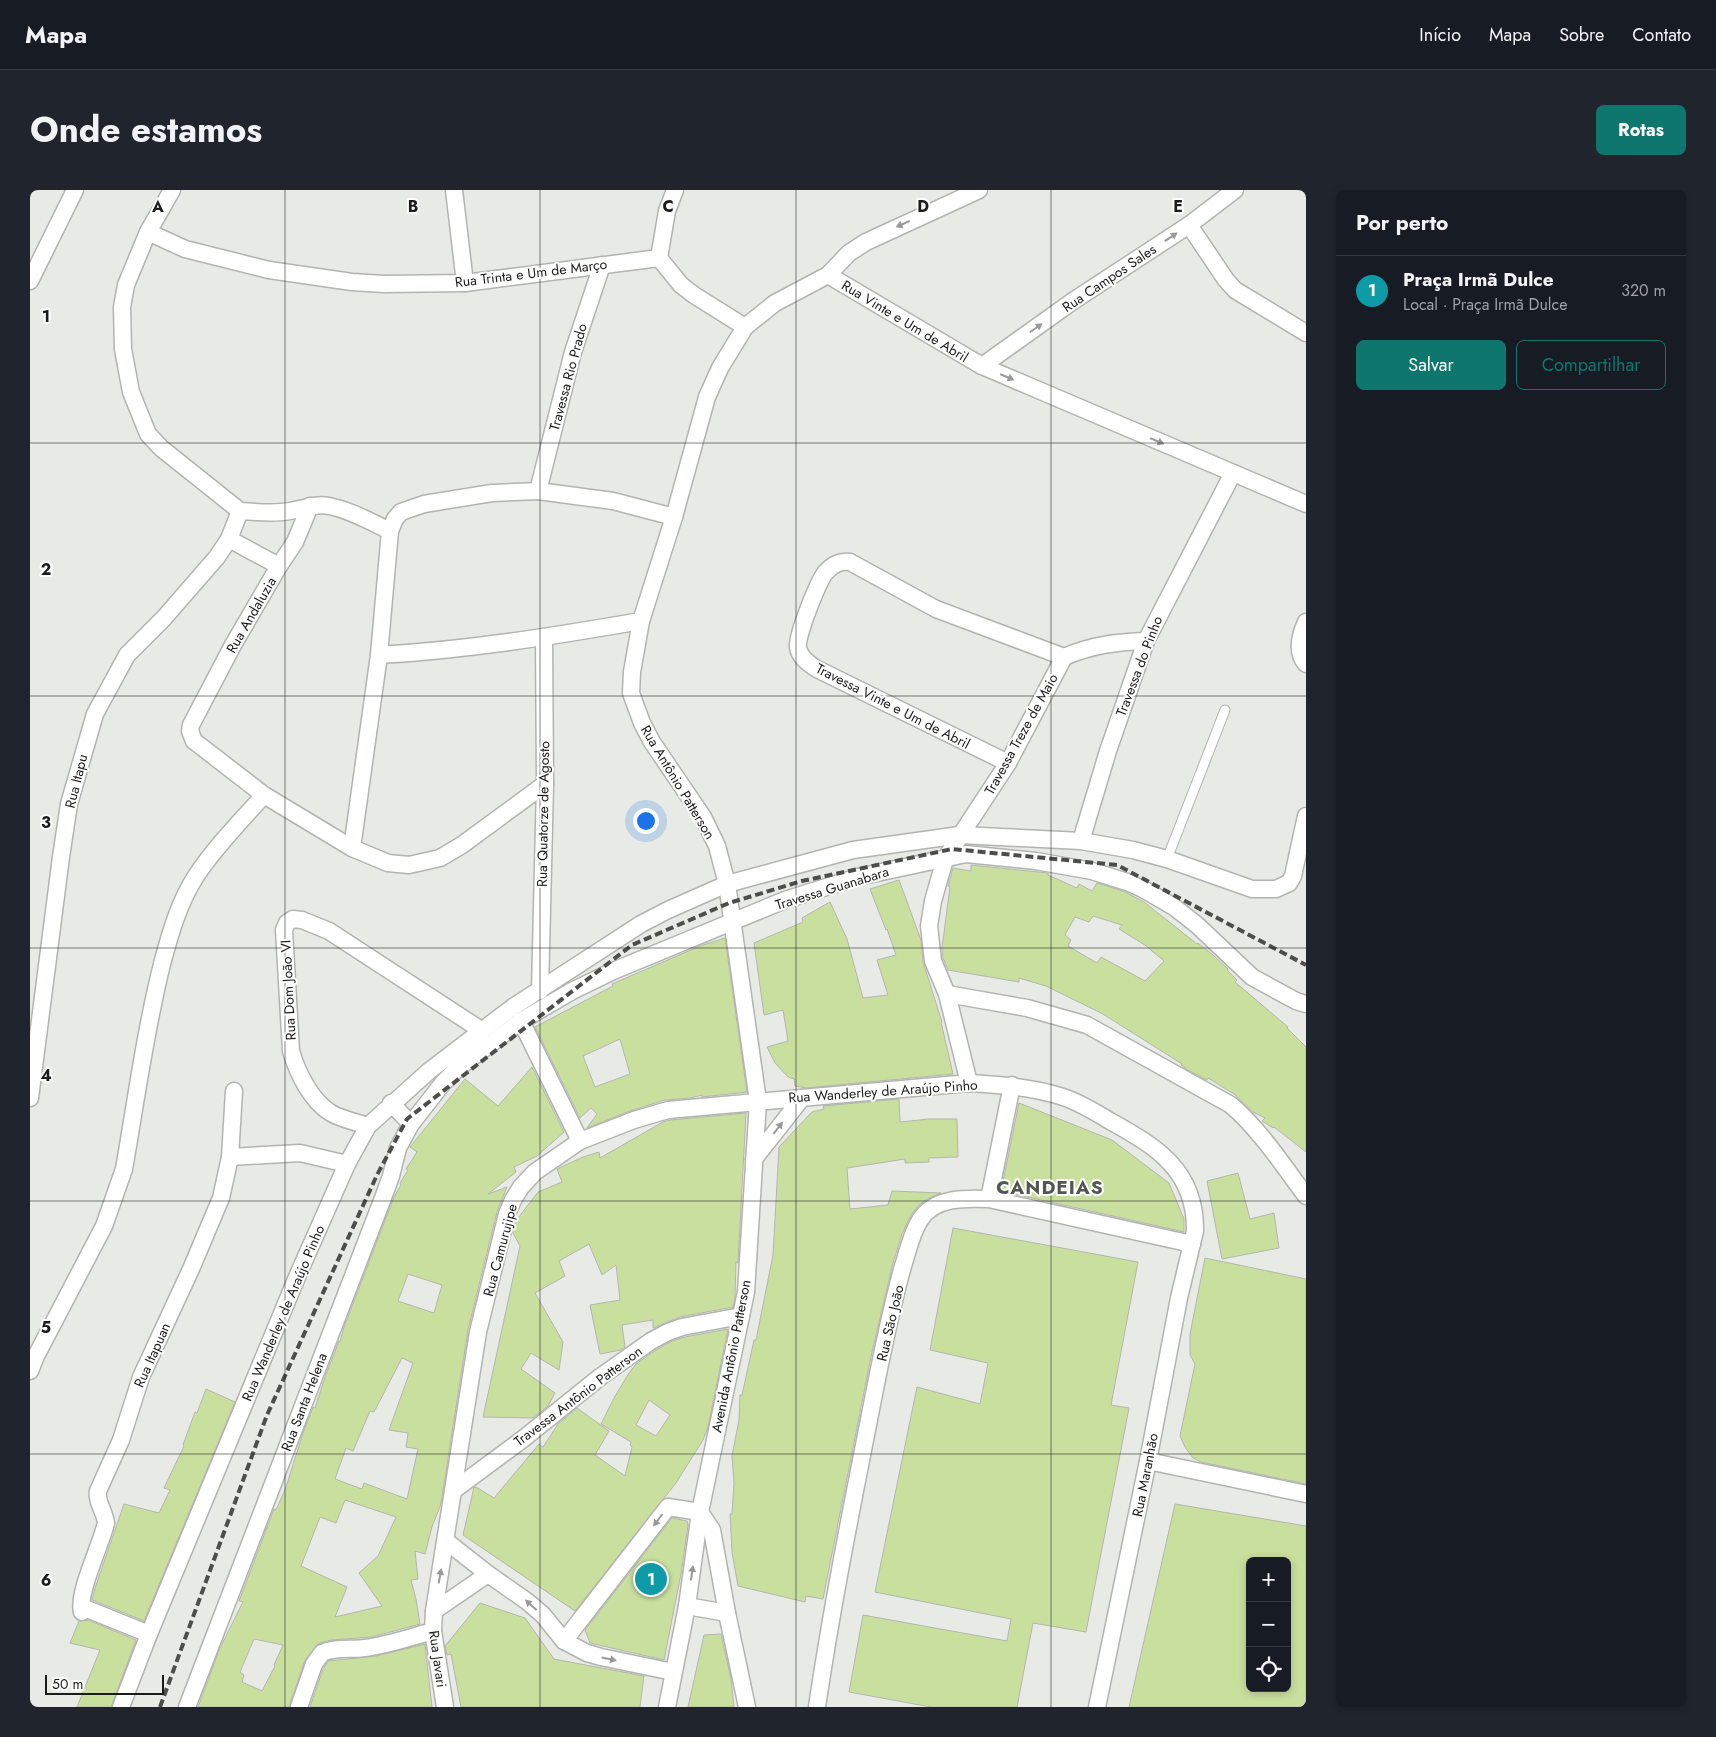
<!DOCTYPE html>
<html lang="pt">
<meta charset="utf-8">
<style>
:root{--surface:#171b24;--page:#20242c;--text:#f1f3f6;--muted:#9ea1a6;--line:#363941;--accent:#0f766e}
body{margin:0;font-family:Jost,sans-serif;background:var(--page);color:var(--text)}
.controls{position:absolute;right:15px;bottom:15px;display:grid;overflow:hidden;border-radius:8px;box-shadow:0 2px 8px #0003}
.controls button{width:45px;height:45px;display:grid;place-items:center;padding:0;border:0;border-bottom:1px solid var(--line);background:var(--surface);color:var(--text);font:25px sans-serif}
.scale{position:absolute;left:15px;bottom:12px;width:119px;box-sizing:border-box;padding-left:5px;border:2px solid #1b1c1a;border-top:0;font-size:14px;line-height:18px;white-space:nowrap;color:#1b1c1a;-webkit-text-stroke:4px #fff;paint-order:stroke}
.you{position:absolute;left:615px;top:630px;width:18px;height:18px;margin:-12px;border:4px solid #fff;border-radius:50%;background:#1a73e8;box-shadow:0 0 0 8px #1a73e833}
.badge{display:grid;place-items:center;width:32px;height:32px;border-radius:50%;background:var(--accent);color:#fff;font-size:16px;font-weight:700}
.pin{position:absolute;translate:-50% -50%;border:2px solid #fff;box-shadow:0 1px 5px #0006}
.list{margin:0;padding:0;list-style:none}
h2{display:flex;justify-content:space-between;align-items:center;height:65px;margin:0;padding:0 20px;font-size:21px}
h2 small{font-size:16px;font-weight:400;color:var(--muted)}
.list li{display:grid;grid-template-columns:32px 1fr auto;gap:15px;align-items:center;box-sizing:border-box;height:70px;padding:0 20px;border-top:1px solid var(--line)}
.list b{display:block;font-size:19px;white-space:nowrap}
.list p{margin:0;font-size:16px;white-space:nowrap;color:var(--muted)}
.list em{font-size:16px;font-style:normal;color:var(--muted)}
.actions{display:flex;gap:10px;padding:15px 20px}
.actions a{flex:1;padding:11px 0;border:1px solid var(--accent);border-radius:8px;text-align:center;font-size:18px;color:var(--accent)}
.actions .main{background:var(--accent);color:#fff}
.icon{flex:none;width:28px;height:28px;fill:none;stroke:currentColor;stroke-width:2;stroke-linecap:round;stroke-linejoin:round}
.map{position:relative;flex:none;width:1276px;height:1517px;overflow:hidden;border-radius:8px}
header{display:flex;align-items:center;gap:30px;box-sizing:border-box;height:70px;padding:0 25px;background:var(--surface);border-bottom:1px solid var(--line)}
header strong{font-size:24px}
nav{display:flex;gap:28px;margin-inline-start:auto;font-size:18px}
.intro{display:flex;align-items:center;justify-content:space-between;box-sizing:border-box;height:120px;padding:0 30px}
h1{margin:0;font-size:35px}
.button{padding:12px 22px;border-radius:8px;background:var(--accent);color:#fff;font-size:18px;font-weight:700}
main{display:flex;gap:30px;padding:0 30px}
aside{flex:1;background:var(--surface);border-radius:8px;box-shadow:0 2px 8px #0003}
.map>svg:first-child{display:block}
.building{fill:#c9df9e;stroke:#b4b6b0;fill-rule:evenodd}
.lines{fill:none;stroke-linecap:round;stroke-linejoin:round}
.service-casing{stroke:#b2b4af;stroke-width:11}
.minor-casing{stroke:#b2b4af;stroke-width:19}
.service{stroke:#fff;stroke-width:9}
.minor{stroke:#fff;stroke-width:16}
.rail{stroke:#4d4e4c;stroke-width:4;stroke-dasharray:8 4;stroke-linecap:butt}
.oneway{fill:#989998}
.grid{fill:none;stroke:#1b1c1a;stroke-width:1;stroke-opacity:0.55}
.labels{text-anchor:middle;stroke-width:4;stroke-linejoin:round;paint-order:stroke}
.street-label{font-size:14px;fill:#1b1c1a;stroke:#fff}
.district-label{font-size:19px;font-weight:bold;letter-spacing:1px;fill:#545652;stroke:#fff}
.grid-label{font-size:16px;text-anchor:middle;font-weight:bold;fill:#1b1c1a;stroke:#fff;stroke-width:4;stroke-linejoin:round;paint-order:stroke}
</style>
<header>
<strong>Mapa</strong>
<nav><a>Início</a><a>Mapa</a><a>Sobre</a><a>Contato</a></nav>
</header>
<div class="intro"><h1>Onde estamos</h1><a class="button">Rotas</a></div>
<main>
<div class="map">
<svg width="1276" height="1517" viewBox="0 0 1276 1517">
<rect width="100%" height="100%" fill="#e8eae5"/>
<!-- building -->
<g class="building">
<path d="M941 675 1018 683V685L1047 698 1049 694 1062 701 1067 693 1093 701 1114 712 1167 754 1168 753 1183 765 1198 779 1197 780 1207 790 1205 792 1258 837 1257 838 1276 857V962L1244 937 1243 938 1232 931 1235 928 1223 922 1204 904 1178 888 1177 890 1158 880 1151 875 1152 874 1073 824 1016 796 989 788V792L918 780 913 768 912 758 920 697 918 696 923 678 941 681ZM1063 726 1092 735 1089 739 1115 755 1134 771 1115 791 1071 767 1067 773 1038 756 1041 750 1035 745 1045 727 1059 732Z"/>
<path d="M869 690 891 750 893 772 912 832H911L923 884 776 898 765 896 764 889 758 887 745 873 737 857 758 851 753 820 734 825 724 753 773 732 772 728 800 712 817 749 833 808 858 805 847 770 866 765 857 739 856 740 840 699Z"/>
<path d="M695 748 717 902 672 907V905L661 908 635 910 600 921 557 938 567 924 561 918 550 928 505 837 583 796 582 794 670 756ZM590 849 600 884 565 897 553 866Z"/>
<path d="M502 877 534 942 507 966 484 977 486 982 458 1004 477 997 467 1022 438 1140 411 1314 402 1337 395 1364 385 1361 388 1389 381 1390 386 1409 390 1434 342 1447 301 1450 288 1454 275 1470 259 1517H168L190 1458 213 1412 209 1411 244 1319 246 1320 255 1300 273 1243 283 1217 285 1218 296 1184 309 1151 310 1152 314 1137 364 1007 371 995 370 993 378 980 376 979 387 962 380 957 435 889 468 916ZM378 1084 412 1095 404 1123 368 1111ZM372 1168 383 1173 359 1240 378 1243 376 1257 388 1259 377 1309 334 1293 332 1299 305 1289 316 1258 323 1261 340 1221 344 1222ZM315 1310 366 1327 348 1366 329 1383 352 1416 305 1427 317 1397 271 1376 290 1327 306 1333ZM224 1449 253 1455 244 1475 245 1476 232 1501 212 1492 214 1485 210 1482Z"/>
<path d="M869 909 870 932 899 929H927L928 967 899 968V972L875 973V969L817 978 820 1019 858 1015 862 1001 911 1003 897 1009 888 1016 881 1025 872 1044 863 1073 842 1162 793 1409 776 1406 775 1412 708 1396 702 1362 700 1324H702L704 1293 702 1266 709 1230 710 1205H712L724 1150H726L743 1065 749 957 782 922 794 919 793 916Z"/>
<path d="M989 913 1082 950 1139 993 1154 1029V1042L971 1001Z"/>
<path d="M716 923 708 1073 706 1072 705 1108 703 1117 650 1127 623 1138V1130L592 1135 595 1157 591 1160 570 1164 560 1115 590 1110 586 1075 572 1085 559 1054 529 1071 535 1086 505 1103 533 1152 529 1180 501 1163 491 1179 525 1203 518 1216 503 1228 453 1227 490 1056 483 1043 485 1032 508 1002 532 992 527 979 553 967 569 962 570 968 633 932 640 930Z"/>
<path d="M1208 983 1220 1029 1244 1023 1249 1058 1192 1069 1177 991Z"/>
<path d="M923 1038 1108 1072 1081 1215 1099 1218 1056 1442 1003 1433 987 1517H901L819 1502 833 1425 977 1451 981 1429 845 1402 887 1197 950 1214 958 1173 900 1160Z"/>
<path d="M1175 1068 1276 1089V1294L1171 1272 1163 1268 1155 1257 1150 1246 1165 1174 1160 1165V1144Z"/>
<path d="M698 1139 678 1237 673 1250 646 1293 545 1421 433 1345 444 1297H446L464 1308 509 1254 513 1257 528 1234 547 1218 579 1241 565 1265 595 1286 602 1257 600 1255 601 1252 571 1234 584 1208 599 1183 606 1174 626 1160 642 1151 655 1147ZM619 1210 640 1225 626 1246 606 1235Z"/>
<path d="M176 1199 205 1212 114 1431 62 1410 65 1398 94 1314 129 1323 140 1300 134 1298 154 1256 153 1255 165 1222 167 1223Z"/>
<path d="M1145 1314 1276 1336V1517H1099ZM1220 1371H1257V1498H1220Z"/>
<path d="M642 1328 657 1331 658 1335 651 1384 634 1470 560 1453 555 1440Z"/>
<path d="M450 1413 495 1428 524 1469 614 1486 610 1517H431L421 1464 417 1465 415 1456Z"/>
<path d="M58 1430 106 1450 81 1517H47L70 1460 40 1453 49 1431Z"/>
<path d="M691 1444 701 1489 704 1517H658L674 1445Z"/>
<path d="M395 1454 402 1517H280L293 1479 298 1471 346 1466Z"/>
</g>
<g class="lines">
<!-- service casing -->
<g class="service-casing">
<path id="service" d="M1137 669 1195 520"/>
</g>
<!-- minor casing -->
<g class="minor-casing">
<g id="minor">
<path d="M142 0 118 42 96 95 92 117 93 159 101 202 118 244 131 258 210 321"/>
<path d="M424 0 435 93"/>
<path d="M1159 35 1196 90 1205 100 1276 143"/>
<path d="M118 42 155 59 239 80 322 92 354 94 435 93 629 68 651 95 664 105 715 137"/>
<path d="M629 68 637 21 645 0"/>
<path d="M798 85 952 176 1276 314"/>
<path d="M0 91 45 0"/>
<path d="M952 176 1043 111 1159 35 1205 0"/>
<path d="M508 301 543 162 572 75"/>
<path d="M280 316 265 352 249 376 203 455 161 535 160 541 164 551 234 605 322 658 358 673 379 675 410 668 432 655 515 594"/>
<path d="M210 321C227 322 243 324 260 321 273 319 286 313 299 316 320 320 341 332 360 341"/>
<path d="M199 349 249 376"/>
<path d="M1276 432C1270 445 1266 462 1276 474"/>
<path d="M349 465C437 460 524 446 611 431"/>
<path d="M1034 467C1062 455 1086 452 1116 451"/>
<path d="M978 573 787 479C779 474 769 467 768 457 766 447 789 389 796 382 803 374 810 371 820 372L906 419 1034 467"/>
<path d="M1051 651 1078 561 1116 451 1203 283"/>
<path d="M322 658 349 465 360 341 365 329 371 322 394 314 462 303 508 301 583 311 644 327"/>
<path d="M510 801 515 594 514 447"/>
<path d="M917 804 997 818 1057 835 1201 915C1231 941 1252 974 1276 1006"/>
<path d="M491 831 550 951"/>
<path d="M939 893 917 804 903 771 899 736 903 711 915 669 978 573 1034 467"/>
<path d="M0 908 31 667 39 614 65 524 97 465 134 428 187 367 199 349 210 321"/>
<path d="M381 934 413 893 428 878 491 831 542 801 583 781 755 710 828 687 936 664 1006 671 1062 681 1097 692 1113 699 1144 717 1167 735 1222 787 1266 811 1276 814"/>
<path d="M338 936C326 932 311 929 301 923 281 911 267 882 261 861L254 740 257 733 263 729 272 730 299 741 451 840"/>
<path d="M200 967 270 963 317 974"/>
<path d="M724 969 772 908"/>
<path d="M959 1009 982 895"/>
<path d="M0 1181 6 1166 74 1036 94 979C106 911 115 842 132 774 140 744 149 712 166 686 185 657 211 631 234 605"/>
<path d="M1118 1271 1276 1304"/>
<path d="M424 1300 493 1249 570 1187 621 1151 638 1142 652 1137 711 1126"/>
<path d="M670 1322 682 1340 697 1423 717 1517"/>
<path d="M416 1351 458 1384 498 1412 513 1425 534 1451 557 1463 571 1467 643 1482"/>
<path d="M657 1416 697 1423"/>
<path d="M404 1421 458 1384"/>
<path d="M119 1444 57 1419 52 1422C47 1403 71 1355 76 1333 75 1322 66 1312 68 1301L91 1250 111 1187 161 1079 191 1008 200 967 204 901"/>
<path d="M534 1451 638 1317 670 1322"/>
<path d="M91 1517 119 1444 267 1087 317 974 338 936 399 881 483 817 611 734 638 720 697 694 823 660 930 645 1051 651 1103 660 1137 669 1222 699H1246L1259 693 1263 686 1276 626"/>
<path d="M157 1517 353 1008 361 986 368 958 381 934 361 913"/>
<path d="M269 1517 284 1474 292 1463C305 1457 321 1460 335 1458 358 1455 381 1447 403 1441"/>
<path d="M415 1517 403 1441 404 1421 448 1142 477 1024 483 1010 491 997 505 982 550 951 604 930 638 920 939 893C970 895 1003 897 1033 907 1049 912 1065 922 1080 931 1127 957 1166 981 1165 1041L1149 1108 1118 1271 1067 1517"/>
<path d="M637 1517 657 1416 670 1322 716 1102 728 911 697 694 687 656 673 627 622 552 612 533 601 503 602 482 611 431 644 327 677 207 690 178 715 137 745 113 798 85 819 63 836 52 949 0"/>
<path d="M787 1517C803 1409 825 1301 846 1194 854 1154 862 1115 873 1076 878 1061 881 1044 890 1030 904 1007 936 1008 959 1009L1162 1054"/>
</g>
</g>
<!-- service -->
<use href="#service" class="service"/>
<!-- minor -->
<use href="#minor" class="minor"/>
<!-- rail -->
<path class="rail" d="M130 1517 237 1225 347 985 377 929 602 755 699 713 772 691 922 659 1087 675 1276 775"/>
</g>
<!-- one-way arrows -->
<defs><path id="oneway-solid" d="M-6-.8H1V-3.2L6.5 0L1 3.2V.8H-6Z" transform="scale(1.25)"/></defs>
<g class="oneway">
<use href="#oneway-solid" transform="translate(873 34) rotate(156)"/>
<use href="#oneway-solid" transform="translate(1141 47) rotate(-34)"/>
<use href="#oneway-solid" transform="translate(1006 138) rotate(-35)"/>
<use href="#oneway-solid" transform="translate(977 187) rotate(23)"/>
<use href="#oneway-solid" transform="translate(1127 251) rotate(23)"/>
<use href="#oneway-solid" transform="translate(748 938) rotate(-52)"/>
<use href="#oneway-solid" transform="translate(628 1330) rotate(127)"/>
<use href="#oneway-solid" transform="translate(662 1383) rotate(-82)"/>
<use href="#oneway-solid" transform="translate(410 1386) rotate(-80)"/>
<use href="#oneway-solid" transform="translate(501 1415) rotate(-138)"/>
<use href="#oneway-solid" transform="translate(579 1469) rotate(12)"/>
</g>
<!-- grid -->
<path class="grid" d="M255 0V1517M510 0V1517M766 0V1517M1021 0V1517M0 253H1276M0 506H1276M0 758H1276M0 1011H1276M0 1264H1276"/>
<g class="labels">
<!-- street labels -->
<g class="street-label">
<text transform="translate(501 83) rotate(-7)" y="5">Rua Trinta e Um de Março</text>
<text transform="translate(1079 88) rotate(-34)" y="5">Rua Campos Sales</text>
<text transform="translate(875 131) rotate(31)" y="5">Rua Vinte e Um de Abril</text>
<text transform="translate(538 187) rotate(-75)" y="5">Travessa Rio Prado</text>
<text transform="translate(221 425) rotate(-60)" y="5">Rua Andaluzia</text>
<text transform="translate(1109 476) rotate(-69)" y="5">Travessa do Pinho</text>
<text transform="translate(863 516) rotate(27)" y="5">Travessa Vinte e Um de Abril</text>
<text transform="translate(991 544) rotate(-61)" y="5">Travessa Treze de Maio</text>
<text transform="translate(46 591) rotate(-76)" y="5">Rua Itapu</text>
<text transform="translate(648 592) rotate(59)" y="5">Rua Antônio Patterson</text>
<text transform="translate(513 624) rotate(-89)" y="5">Rua Quatorze de Agosto</text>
<text transform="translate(802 698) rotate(-17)" y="5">Travessa Guanabara</text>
<text transform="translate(258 800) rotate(-93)" y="5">Rua Dom João VI</text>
<text transform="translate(853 901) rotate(-4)" y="5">Rua Wanderley de Araújo Pinho</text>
<text transform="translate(470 1060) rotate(-75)" y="5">Rua Camurujipe</text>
<text transform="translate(253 1123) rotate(-67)" y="5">Rua Wanderley de Araújo Pinho</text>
<text transform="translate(860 1133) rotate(-77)" y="5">Rua São João</text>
<text transform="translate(122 1165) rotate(-66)" y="5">Rua Itapuan</text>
<text transform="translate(701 1166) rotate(-79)" y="5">Avenida Antônio Patterson</text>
<text transform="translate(548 1206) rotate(-37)" y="5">Travessa Antônio Patterson</text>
<text transform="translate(274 1212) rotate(-69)" y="5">Rua Santa Helena</text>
<text transform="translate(1115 1285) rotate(-79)" y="5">Rua Maranhão</text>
<text transform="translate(408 1469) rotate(82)" y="5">Rua Javari</text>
</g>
<!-- district labels -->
<g class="district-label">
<text x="1020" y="1004">CANDEIAS</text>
</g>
</g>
<g class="grid-label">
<text x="128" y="22">A</text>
<text x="383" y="22">B</text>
<text x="638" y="22">C</text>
<text x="893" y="22">D</text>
<text x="1148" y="22">E</text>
<text x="16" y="132">1</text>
<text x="16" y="385">2</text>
<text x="16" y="638">3</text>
<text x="16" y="891">4</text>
<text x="16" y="1143">5</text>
<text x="16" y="1396">6</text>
</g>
</svg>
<div class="controls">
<button>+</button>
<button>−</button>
<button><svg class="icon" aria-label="locate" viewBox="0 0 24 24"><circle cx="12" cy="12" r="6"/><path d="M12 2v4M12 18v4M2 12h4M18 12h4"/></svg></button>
</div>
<div class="scale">50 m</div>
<div class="you"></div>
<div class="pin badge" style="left:621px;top:1389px;background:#0f9aa8">1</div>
</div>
<aside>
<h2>Por perto<small></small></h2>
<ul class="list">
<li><span class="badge" style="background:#0f9aa8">1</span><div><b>Praça Irmã Dulce</b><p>Local · Praça Irmã Dulce</p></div><em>320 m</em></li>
</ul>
<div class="actions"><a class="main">Salvar</a><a>Compartilhar</a></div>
</aside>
</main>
